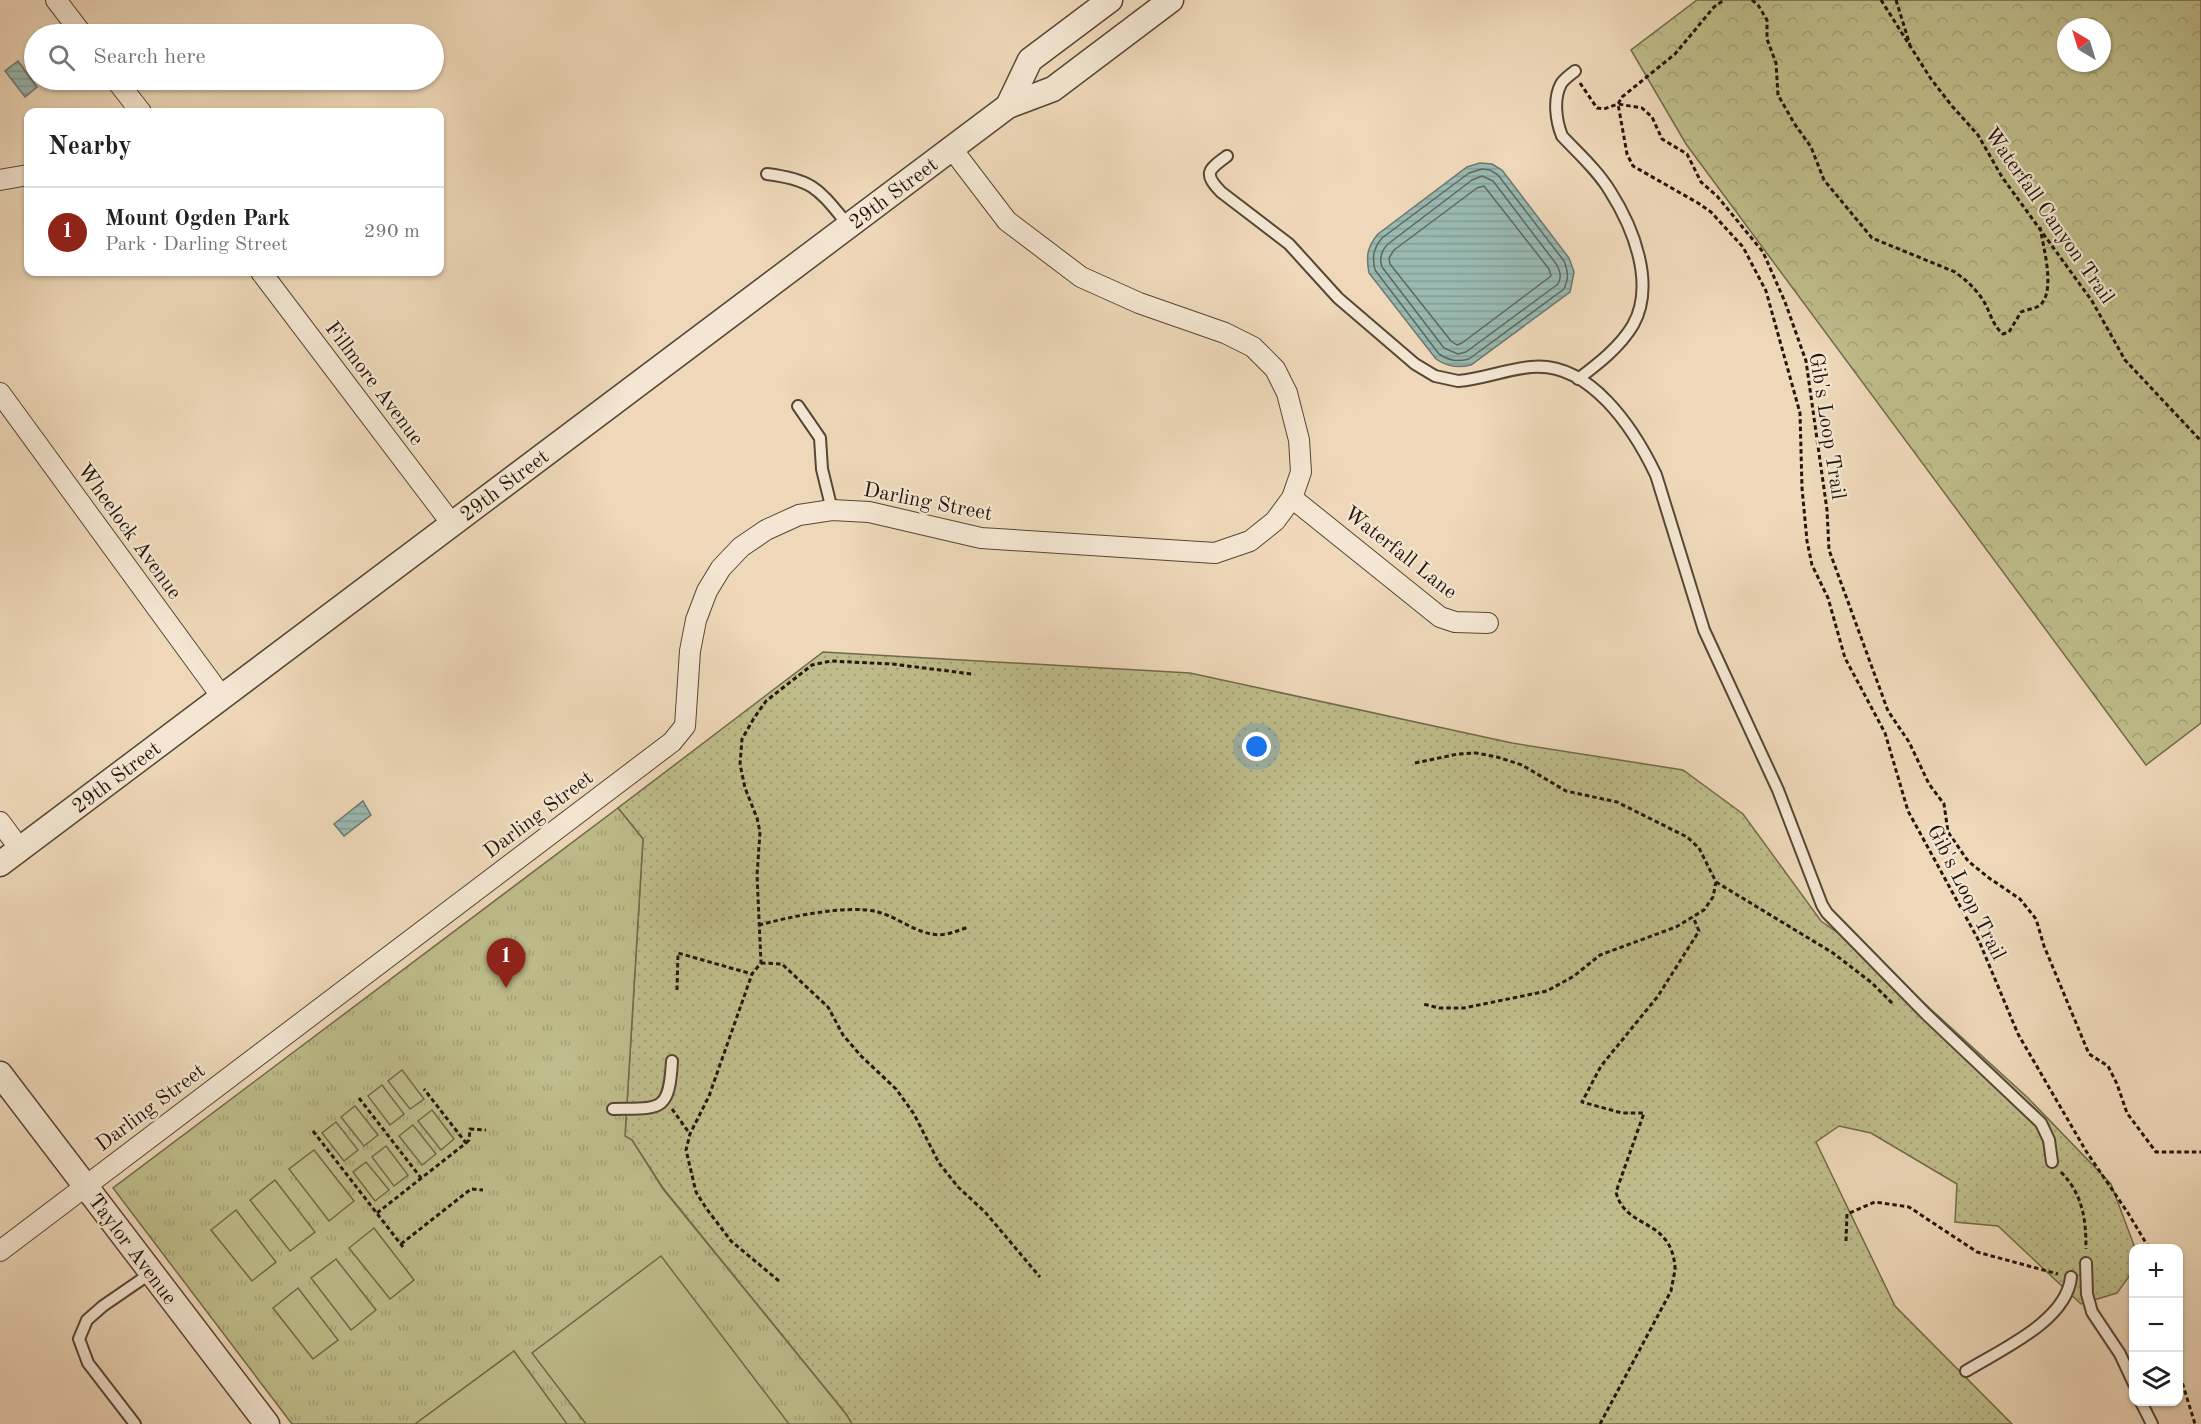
<!DOCTYPE html>
<meta charset="utf-8">
<style>
:root{--surface:#fff;--page:#f2f2f2;--text:#202124;--muted:#757577;--line:#e0e0e0;--accent:#8f2418}
body{margin:0;font-family:"Old Standard TT",serif;background:var(--page);color:var(--text)}
.controls{position:absolute;right:18px;bottom:18px;display:grid;overflow:hidden;border-radius:12px;box-shadow:0 2px 4px #0004}
.controls button{width:54px;height:54px;display:grid;place-items:center;padding:0;border:0;border-bottom:2px solid var(--line);background:var(--surface);color:var(--text);font:30px sans-serif}
.compass{position:absolute;left:2057px;top:18px;width:54px;height:54px;border-radius:50%;background:var(--surface);box-shadow:0 2px 4px #0004;rotate:322deg}
.you{position:absolute;left:1257px;top:747px;width:21px;height:21px;margin:-15px;border:4px solid #fff;border-radius:50%;background:#1a73e8;box-shadow:0 0 0 9px #1a73e833}
.badge{display:grid;place-items:center;width:39px;height:39px;border-radius:50%;background:var(--accent);color:#fff;font-size:20px;font-weight:700}
.pin{position:absolute;translate:-50% -50px;filter:drop-shadow(0 2px 3px #0008)}
.pin::after{content:'';position:absolute;top:32px;width:21px;height:18px;background:inherit;clip-path:polygon(0 0,100% 0,50% 100%)}
.list{margin:0;padding:0;list-style:none}
h2{display:flex;justify-content:space-between;align-items:center;height:78px;margin:0;padding:0 24px;font-size:26px}
h2 small{font-size:20px;font-weight:400;color:var(--muted)}
.list li{display:grid;grid-template-columns:39px 1fr auto;gap:18px;align-items:center;box-sizing:border-box;height:90px;padding:0 24px;border-top:2px solid var(--line)}
.list b{display:block;font-size:22px;white-space:nowrap}
.list p{margin:0;font-size:20px;white-space:nowrap;color:var(--muted)}
.list em{font-size:20px;font-style:normal;color:var(--muted)}
.icon{flex:none;width:33px;height:33px;fill:none;stroke:currentColor;stroke-width:2;stroke-linecap:round;stroke-linejoin:round}
.map{position:relative;flex:none;width:2201px;height:1424px;overflow:hidden}
.search{position:absolute;background:var(--surface);box-shadow:0 2px 4px #0004;left:24px;top:24px;width:420px;height:66px;display:flex;align-items:center;gap:15px;box-sizing:border-box;padding:0 21px;border-radius:33px;color:var(--muted);font-size:22px}
.panel{position:absolute;background:var(--surface);box-shadow:0 2px 4px #0004;left:24px;top:108px;width:420px;height:168px;border-radius:12px}
.map>svg:first-child{display:block}
.grass{fill:url(#grass-dots);stroke:#72694b;stroke-width:1.5}
.forest{fill:url(#forest-crowns);stroke:#72694b;stroke-width:1.5;fill-rule:evenodd}
.park{fill:url(#park-tufts);stroke:#72694b;stroke-width:1.5}
.pitch{fill:#bfbd8b;stroke:#72694b;stroke-width:1.5}
.water{fill:url(#water-rules);stroke:#6b776f;stroke-width:1.5}
.lines{fill:none;stroke-linecap:round;stroke-linejoin:round}
.shore{stroke:#5f675e;stroke-width:1.5}
.service-casing{stroke:#574636;stroke-width:14}
.minor-casing{stroke:#574636;stroke-width:22}
.tertiary-casing{stroke:#574636;stroke-width:27}
.path{stroke:#25150b;stroke-width:3;stroke-dasharray:4.5 3;stroke-linecap:butt}
.service{stroke:#f4e6d2;stroke-width:10}
.minor{stroke:#f4e6d2;stroke-width:20}
.tertiary{stroke:#f4e6d2;stroke-width:24}
.labels{text-anchor:middle;stroke-width:4.5;stroke-linejoin:round;paint-order:stroke}
.street-label{font-size:21px;fill:#25150b;stroke:#f4e6d2}
</style>
<div class="map">
<svg width="2201" height="1424" viewBox="0 0 2201 1424">
<defs>
<pattern id="grass-dots" width="8" height="8" patternUnits="userSpaceOnUse" patternTransform="scale(1.5)"><rect width="8" height="8" fill="#bfbd8b"/><path d="M2 2h.1M6 6h.1" fill="none" stroke="#a4a277" stroke-width="1.8" stroke-linecap="round"/></pattern>
<pattern id="forest-crowns" width="20" height="18" patternUnits="userSpaceOnUse" patternTransform="scale(1.5)"><rect width="20" height="18" fill="#bfbd8b"/><path d="M2 6a3 3 0 1 1 6 0M12 15a3 3 0 1 1 6 0" fill="none" stroke="#a4a277"/></pattern>
<pattern id="park-tufts" width="24" height="20" patternUnits="userSpaceOnUse" patternTransform="scale(1.5)"><rect width="24" height="20" fill="#bfbd8b"/><path d="M3 7l-1-3M5 7V3M7 7l1-3M15 17l-1-3M17 17v-4M19 17l1-3" fill="none" stroke="#a4a277"/></pattern>
<pattern id="water-rules" width="6" height="5" patternUnits="userSpaceOnUse" patternTransform="scale(1.5)"><rect width="6" height="5" fill="#99b9b1"/><path d="M0 2.5h6" fill="none" stroke="#849e97"/></pattern>
</defs>
<rect width="100%" height="100%" fill="#eed8b9"/>
<filter id="stains"><feTurbulence type="fractalNoise" baseFrequency=".00333" numOctaves="4"/><feColorMatrix values="0 0 0 0 .2 0 0 0 0 .09 0 0 0 0 .02 0 0 0 .5 -.17"/></filter>
<radialGradient id="worn" r=".72"><stop offset=".6" stop-color="#630" stop-opacity="0"/><stop offset="1" stop-color="#630" stop-opacity=".3"/></radialGradient>
<!-- grass -->
<path class="grass" d="M823 652 1190 673 1512 743 1683 770 1743 814 1821 921 1879 962 2027 1097 2111 1184 2135 1248 2133 1271 2117 1293 2081 1304 1998 1226 1955 1222 1957 1184 1871 1133 1839 1126 1816 1142 1895 1306 2012 1424H852L846 1414 663 1188 632 1140 625 1137 643 839 618 808Z"/>
<!-- forest -->
<path class="forest" d="M1697 0H2201V723L2146 765 1686 144 1631 50ZM2066 27H2102V63H2066Z"/>
<!-- park -->
<path class="park" d="M618 808 643 839 625 1136 632 1140 663 1189 846 1414 852 1424H292L113 1188Z"/>
<!-- pitch -->
<g class="pitch">
<path d="M402 1070 424 1099 410 1109 388 1081Z"/>
<path d="M382 1085 404 1114 390 1125 368 1096Z"/>
<path d="M355 1106 378 1135 364 1146 341 1117Z"/>
<path d="M432 1110 454 1139 441 1150 418 1121Z"/>
<path d="M336 1122 358 1150 344 1161 322 1133Z"/>
<path d="M413 1125 436 1154 422 1165 399 1136Z"/>
<path d="M386 1146 408 1175 394 1186 372 1157Z"/>
<path d="M314 1150 354 1201 329 1221 289 1169Z"/>
<path d="M366 1162 389 1190 375 1201 353 1172Z"/>
<path d="M275 1180 315 1232 290 1251 250 1200Z"/>
<path d="M236 1210 276 1262 252 1281 211 1230Z"/>
<path d="M374 1228 414 1280 390 1299 349 1248Z"/>
<path d="M661 1256 789 1424H586L532 1353Z"/>
<path d="M336 1259 376 1310 351 1330 311 1278Z"/>
<path d="M298 1288 338 1340 313 1359 273 1308Z"/>
<path d="M514 1351 567 1424H415Z"/>
</g>
<!-- water -->
<g class="water">
<path d="M18 61 37 87 25 97 5 71Z"/>
<path d="M1480 163 1492 164 1502 170 1569 258 1574 272 1570 292 1471 365C1457 368 1448 367 1436 359L1369 273C1366 256 1367 247 1378 234L1467 167Z"/>
<path d="M363 801 371 815 344 836 334 824Z"/>
</g>
<g class="lines">
<!-- shore -->
<g class="shore">
<path d="M1482 169 1490 170 1498 175 1564 261C1568 271 1569 278 1564 289L1469 359C1457 362 1450 361 1439 354L1375 270C1372 257 1373 249 1382 238L1469 173Z"/>
<path d="M1482 176 1493 181 1557 265C1560 272 1562 277 1558 284L1466 352 1458 354 1444 348 1382 267C1379 258 1381 251 1388 244L1472 180Z"/>
<path d="M1484 186 1549 269 1551 276 1462 343 1457 345 1451 341 1390 264 1389 258 1394 250 1477 188Z"/>
</g>
<!-- service casing -->
<g class="service-casing">
<g id="service">
<path d="M1575 71C1570 75 1564 79 1561 84 1553 99 1556 121 1562 136 1579 154 1597 170 1610 191 1633 227 1656 284 1633 325 1620 347 1598 364 1578 379"/>
<path d="M1227 156C1208 170 1203 173 1221 192L1289 244 1338 298 1415 364 1435 376 1458 381C1483 379 1507 369 1531 367 1590 361 1634 429 1656 475L1704 630 1778 790 1822 905 1827 913 1926 1014 2041 1123 2049 1140 2052 1162"/>
<path d="M767 174C815 180 819 190 849 226"/>
<path d="M798 406 820 438 822 469 832 510"/>
<path d="M613 1109C661 1108 669 1113 672 1061"/>
<path d="M2086 1263 2087 1294 2092 1312 2120 1354 2134 1384"/>
<path d="M1966 1371C2000 1350 2067 1321 2071 1277"/>
<path d="M2141 1402 2152 1424"/>
<path d="M135 1424 88 1363 79 1339 87 1320 103 1306 151 1273"/>
</g>
</g>
<!-- minor casing -->
<g class="minor-casing">
<g id="minor">
<path d="M56 0 82 34"/>
<path d="M116 80 141 112"/>
<path d="M0 180 28 175"/>
<path d="M261 272 452 524"/>
<path d="M0 393 222 697"/>
<path d="M1292 498 1440 617 1455 622 1488 623"/>
<path d="M0 822 20 849"/>
<path d="M0 1251 672 742 685 726 690 651 696 620 707 591 721 568 741 547 766 530 799 515 832 510 869 512 981 538 1215 553 1250 541 1275 521 1292 498 1301 472 1299 440 1287 393 1275 369 1253 347 1225 333 1139 303 1081 277 1007 221 952 149"/>
</g>
</g>
<!-- tertiary casing -->
<g class="tertiary-casing">
<g id="tertiary">
<path d="M1008 106 1030 60 1110 0"/>
<path d="M0 864 1008 106 1053 89 1171 0"/>
<path d="M0 1074 267 1424"/>
</g>
</g>
<!-- path -->
<g class="path">
<path d="M1752 0 1758 5 1767 20V39L1776 63 1778 95 1794 123 1811 147 1824 180 1872 238 1955 272C1966 280 1975 288 1983 300 1990 311 1992 325 2003 334L2009 332 2021 312C2027 309 2038 309 2042 303 2055 287 2043 246 2040 227"/>
<path d="M1881 0 1931 79 1952 106 1978 135 2002 177 2092 301 2125 360 2201 441"/>
<path d="M1896 0 1910 45"/>
<path d="M1580 83 1597 108 1604 109 1618 104 1622 97 1675 54 1714 7 1724 0"/>
<path d="M1415 763 1458 754 1476 753 1497 757 1522 765 1566 791 1617 802 1687 837 1699 848 1716 882 1713 897 1704 910 1676 927 1600 955 1574 976 1547 991 1464 1008H1439L1423 1004"/>
<path d="M1716 882 1833 953 1872 983 1894 1005"/>
<path d="M759 925C789 917 848 904 878 912 901 918 922 939 947 934 955 932 962 929 969 927"/>
<path d="M761 963 782 964 828 1007 843 1035 861 1056 896 1089 914 1114 939 1163 958 1187 985 1212 1040 1277"/>
<path d="M677 990 678 953 752 974"/>
<path d="M359 1098 421 1178"/>
<path d="M672 1109 690 1134"/>
<path d="M313 1131 403 1247"/>
<path d="M466 1143 469 1140 470 1129 486 1130"/>
<path d="M2061 1172C2083 1195 2086 1219 2086 1249"/>
<path d="M377 1213 466 1143 424 1089"/>
<path d="M1846 1241 1847 1214 1875 1202 1909 1207 1977 1252 2058 1274"/>
<path d="M401 1244 471 1189 483 1190"/>
<path d="M2149 1248 2128 1213 2086 1151 2018 1034 1979 941 1908 811 1885 733 1845 658 1828 598 1812 565 1807 541 1802 488 1800 413 1766 291 1743 247 1711 212 1698 203 1633 166 1627 154 1618 104 1642 108 1652 117 1662 139 1687 154 1701 182 1717 196 1763 252 1785 302 1806 361 1827 510 1829 550 1888 711 1909 742 1929 784 1944 804 1948 832 1968 861 1989 878 2020 899 2036 919 2044 946 2089 1054 2108 1066 2117 1084 2127 1113 2156 1152H2201"/>
<path d="M779 1281 731 1241 706 1208 696 1192 686 1150 690 1134 709 1096 752 974 761 963 757 875 760 832 757 818 745 788 740 764 742 739 754 718 766 701 812 665 831 661 892 664 972 674"/>
<path d="M2178 1369 2195 1424"/>
<path d="M1600 1424 1671 1291C1672 1283 1675 1274 1675 1267 1671 1217 1625 1230 1616 1192L1644 1113H1622L1582 1102 1601 1066 1658 996 1699 931 1693 917"/>
</g>
<!-- service -->
<use href="#service" class="service"/>
<!-- minor -->
<use href="#minor" class="minor"/>
<!-- tertiary -->
<use href="#tertiary" class="tertiary"/>
</g>
<g class="labels">
<!-- street labels -->
<g class="street-label">
<text transform="translate(893 193) rotate(-37)" y="7">29th Street</text>
<text transform="translate(2050 215) rotate(55)" y="7">Waterfall Canyon Trail</text>
<text transform="translate(375 383) rotate(53)" y="7">Fillmore Avenue</text>
<text transform="translate(1828 426) rotate(81)" y="7">Gib's Loop Trail</text>
<text transform="translate(504 485) rotate(-37)" y="7">29th Street</text>
<text transform="translate(928 501) rotate(11)" y="7">Darling Street</text>
<text transform="translate(130 531) rotate(54)" y="7">Wheelock Avenue</text>
<text transform="translate(1401 552) rotate(38)" y="7">Waterfall Lane</text>
<text transform="translate(116 777) rotate(-37)" y="7">29th Street</text>
<text transform="translate(538 814) rotate(-37)" y="7">Darling Street</text>
<text transform="translate(1967 892) rotate(63)" y="7">Gib's Loop Trail</text>
<text transform="translate(150 1107) rotate(-37)" y="7">Darling Street</text>
<text transform="translate(133 1249) rotate(53)" y="7">Taylor Avenue</text>
</g>
</g>
<rect width="100%" height="100%" filter="url(#stains)"/>
<rect width="100%" height="100%" fill="url(#worn)"/>
</svg>
<div class="controls">
<button>+</button>
<button>−</button>
<button><svg class="icon" aria-label="layers" viewBox="0 0 24 24"><path d="M12 4l9 5-9 5-9-5zM3 14l9 5 9-5"/></svg></button>
</div>
<svg class="compass" viewBox="-18 -18 36 36"><path d="M0-13l5 13h-10z" fill="#e53935"/><path d="M0 13l5-13h-10z" fill="#757577"/></svg>
<div class="you"></div>
<div class="pin badge" style="left:506px;top:988px">1</div>
<div class="search"><svg class="icon" aria-label="search" viewBox="0 0 24 24"><circle cx="10" cy="10" r="6"/><path d="M15 15l6 6"/></svg>Search here</div>
<section class="panel">
<h2>Nearby<small></small></h2>
<ul class="list">
<li><span class="badge">1</span><div><b>Mount Ogden Park</b><p>Park · Darling Street</p></div><em>290 m</em></li>
</ul>
</section>
</div>
